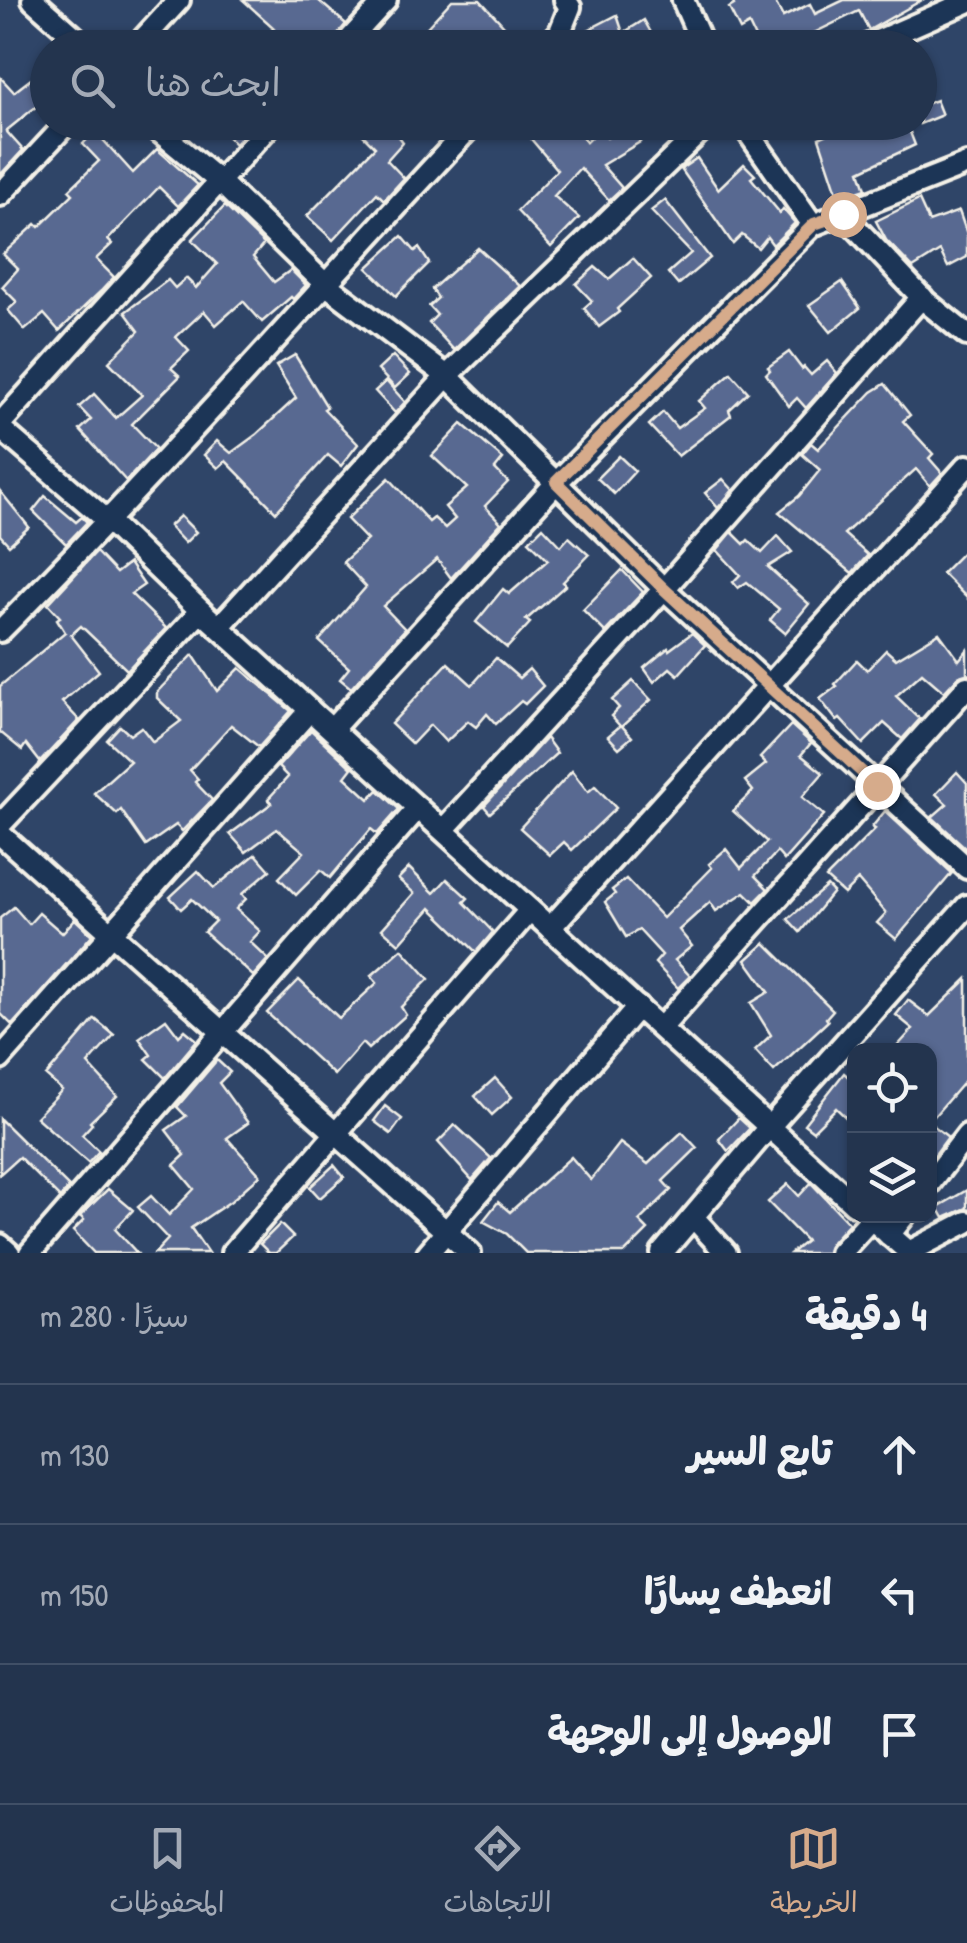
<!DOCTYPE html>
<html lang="ar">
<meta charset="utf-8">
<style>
:root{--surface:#23344e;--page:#2f3f58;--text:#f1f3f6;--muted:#a3aab6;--line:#404f66;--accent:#d6ab8b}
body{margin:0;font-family:"Patrick Hand","Playpen Sans Arabic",sans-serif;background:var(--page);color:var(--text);direction:rtl}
.controls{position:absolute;right:30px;bottom:30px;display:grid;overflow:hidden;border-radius:20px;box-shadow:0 2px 8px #0004}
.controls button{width:90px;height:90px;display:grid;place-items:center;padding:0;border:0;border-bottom:2px solid var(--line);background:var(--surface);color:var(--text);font:50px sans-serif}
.stop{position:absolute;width:30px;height:30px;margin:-22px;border:8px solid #d6ab8b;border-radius:50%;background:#fff}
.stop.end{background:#d6ab8b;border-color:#fff;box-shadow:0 2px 10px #0008}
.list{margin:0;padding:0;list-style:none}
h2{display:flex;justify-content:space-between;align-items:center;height:130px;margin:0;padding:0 40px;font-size:42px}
h2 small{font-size:32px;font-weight:400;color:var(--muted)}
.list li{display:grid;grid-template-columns:65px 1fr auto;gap:30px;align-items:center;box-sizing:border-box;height:140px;padding:0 40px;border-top:2px solid var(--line)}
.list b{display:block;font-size:38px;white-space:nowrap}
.list em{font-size:32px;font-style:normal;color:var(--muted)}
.icon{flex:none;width:55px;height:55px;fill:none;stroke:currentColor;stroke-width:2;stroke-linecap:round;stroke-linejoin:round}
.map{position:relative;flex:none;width:967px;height:1253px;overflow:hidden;direction:ltr}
.search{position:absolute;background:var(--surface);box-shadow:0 2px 8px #0004;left:30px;right:30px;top:30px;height:110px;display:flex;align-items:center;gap:25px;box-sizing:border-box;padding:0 35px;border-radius:55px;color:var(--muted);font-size:38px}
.sheet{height:550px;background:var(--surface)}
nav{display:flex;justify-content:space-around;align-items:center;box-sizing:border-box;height:140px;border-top:2px solid var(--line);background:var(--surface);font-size:28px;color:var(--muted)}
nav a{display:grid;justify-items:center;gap:5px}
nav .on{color:var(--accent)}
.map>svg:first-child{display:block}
.building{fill:#586991;stroke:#f4f1e8;stroke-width:2.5}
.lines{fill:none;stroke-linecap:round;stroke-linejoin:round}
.minor-casing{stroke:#f4f1e8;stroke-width:28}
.minor{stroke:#1d3557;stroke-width:20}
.route{stroke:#d6ab8b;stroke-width:12}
</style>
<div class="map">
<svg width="967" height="1253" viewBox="0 0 967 1253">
<rect width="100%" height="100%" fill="#2f4568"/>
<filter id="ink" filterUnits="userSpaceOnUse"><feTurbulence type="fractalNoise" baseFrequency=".01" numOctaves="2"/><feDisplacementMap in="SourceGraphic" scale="20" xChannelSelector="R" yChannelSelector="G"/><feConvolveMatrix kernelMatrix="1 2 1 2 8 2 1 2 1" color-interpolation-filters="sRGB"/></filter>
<g filter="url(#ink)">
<!-- building -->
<g class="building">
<path d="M243 0H318L346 24 327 48H262L271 39 267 34 274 28Z"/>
<path d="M452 0H480L517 40 508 48H503L495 38 484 48H408Z"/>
<path d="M732 0H774L783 17 810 4 815 14 844 0H922L869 30 859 11 783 48H760L749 25 740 30 729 8 734 5Z"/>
<path d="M617 15 623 33 644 20 654 38 639 48H585L578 35Z"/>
<path d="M48 66V97L6 131 23 150 0 175V77L14 92Z"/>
<path d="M936 100 942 115 920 124V106Z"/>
<path d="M214 122H254L235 144Z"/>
<path d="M350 122H388L403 142 387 160 404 178 384 200 377 193 333 240 307 216 375 147Z"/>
<path d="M539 122 545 129 553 122H571L586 142 598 130 607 138 629 124 640 142 602 165 622 188 609 200 580 168 554 196 579 218 551 247 517 211 557 170 526 133Z"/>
<path d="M819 122H906L915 145 860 171 866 189 839 198 819 138 826 135Z"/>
<path d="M95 131 133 173 157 149 198 185 178 206 159 187 108 240 112 244 96 259 114 277 101 291 59 331 44 314 25 330 8 310 17 302 2 287 18 269 3 254 36 224 39 227 73 194 69 190 99 161 83 144Z"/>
<path d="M697 158 718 189 744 164 755 175 751 178 780 213 783 209 795 223 773 245 767 237 758 248 742 235 733 244 681 169Z"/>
<path d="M665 200 710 258 678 285 668 273 691 253 651 211Z"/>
<path d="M919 200 929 222 959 211 967 234V257L948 267 940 251 913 268 886 240 876 221Z"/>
<path d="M225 206 264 244 253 257 274 282 291 270 306 285 293 299 291 297 262 322 243 301 216 325 204 311 176 337 189 351 171 368 180 376 132 424 156 449 126 481 80 430 91 420 79 407 94 394 116 418 142 395 109 362 139 331 125 312 168 280 175 288 186 278 196 288 217 264 192 240Z"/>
<path d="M402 236 415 251 419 248 429 263 396 296 367 268Z"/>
<path d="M478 248 520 286 454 350 429 323 437 315 429 306 438 298 432 289Z"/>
<path d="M633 258 651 278 617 309 619 312 599 327 584 308 592 301 576 284 595 267 609 279Z"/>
<path d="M842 282 860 308 831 332 809 305Z"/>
<path d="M789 352 802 369 804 367 811 375 827 361 837 373 806 408 797 398 789 406 766 374 770 370 768 367Z"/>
<path d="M295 355 327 407 324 409 358 444 341 466 328 455 276 512 226 461 218 468 204 455 217 441 231 453 257 434 296 398 276 366Z"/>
<path d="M393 356 410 374 395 388 378 370Z"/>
<path d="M731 373 748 392 729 410 731 415 678 456 649 425 663 412 677 428 705 408 699 401Z"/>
<path d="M386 381 405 402 395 413 375 391Z"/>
<path d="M885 384 910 415 903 421 933 454 929 458 942 473 930 486 916 469 844 534 868 555 852 573 779 512 799 496 820 470 802 454 811 443 818 449 872 392Z"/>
<path d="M462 424 503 459 495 469 508 482 485 506 501 523 451 578 437 559 383 606 405 629 351 688 340 679 349 668 319 641 366 587 343 562 367 540 347 519 389 478 429 522 434 518 445 528 455 519 445 507 467 488 432 456Z"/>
<path d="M619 456 635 471 614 494 597 478Z"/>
<path d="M723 479 733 490 718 508 705 493Z"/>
<path d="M0 491 29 527 9 545 0 535Z"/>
<path d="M45 496 76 522 82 517 87 522 66 544 33 511Z"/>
<path d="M180 516 196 532 185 543 169 526Z"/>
<path d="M543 527 561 546 569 537 589 555 563 582 566 585 526 620 530 623 507 648 476 622 503 589 509 594 548 560 529 541Z"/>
<path d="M732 532 744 544 748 540 762 553 778 536 792 552 768 567 809 604 785 633 770 620 779 609 747 582 738 588 733 582 740 575 717 550Z"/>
<path d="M967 548V598L942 573Z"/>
<path d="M96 552 116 573 129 563 144 585 131 594 166 628 127 670 81 626 71 635 99 671 62 702 79 720 40 762 26 744 22 750 0 732V686L65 632 57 619 60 617 48 604Z"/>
<path d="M622 570 643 592 605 632 583 610Z"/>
<path d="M692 633 705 645 678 675 670 668 654 682 644 668 668 648 669 650Z"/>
<path d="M939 633 959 660 967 650V674L958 677 944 692 922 673 896 696 920 719 902 739 884 723 863 744 840 719 837 721 820 699 837 686 835 684 857 660 867 670 886 650 896 659Z"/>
<path d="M193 655 217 691 240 668 291 711 259 747 231 725 190 770 198 779 195 782 212 800 182 831 176 825 146 846 121 810 117 814 94 793 130 761 107 740 120 726 130 735 141 727 153 742 181 721 157 698V692Z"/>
<path d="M496 658 519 678 529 669 543 686 525 704 521 701 496 724 487 714 476 727 468 721 446 742 430 725 412 744 391 724 448 663 472 685Z"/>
<path d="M633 681 651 700 622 726 632 737 619 748 608 736 620 726 611 716 619 708 612 700Z"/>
<path d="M791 725 811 743 801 755 823 773 802 797 824 815 784 860 777 852 755 876 768 889 755 902 745 892 716 911 710 902 679 930 692 946 675 960 690 976 678 988 655 963 662 955 639 930 626 937 605 902 615 894 612 890 626 879 663 918 712 868 709 864 726 849 741 868 767 842 733 811 753 791 745 781 766 764 760 758Z"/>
<path d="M311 730 352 768 345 777 369 799 378 790 399 809 377 834 371 829 330 878 321 870 296 895 279 878 304 852 277 829 246 852 230 834 272 803 268 799 288 777 278 767Z"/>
<path d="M546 738 557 753 490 813 484 806Z"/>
<path d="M572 771 588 792 595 786 616 808 572 850 564 842 550 855 520 828Z"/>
<path d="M957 772 967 783V849L932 817 947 804 936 794Z"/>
<path d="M885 811 952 873 896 939 877 923 886 913 858 880 844 894 826 878 875 829 872 827Z"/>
<path d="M256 854 270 870 242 894 246 899 236 909 260 931 250 942 268 959 253 976 204 932 215 921 192 899 181 909 170 897 198 871 214 888Z"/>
<path d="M409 868 434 893 447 879 468 898 464 902 493 932 476 952 431 908 399 944 382 929 414 893 398 879Z"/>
<path d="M827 886 833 892 800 932 788 919Z"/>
<path d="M14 907 29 924 39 913 62 933 75 919 92 935 12 1025 0 1013V918Z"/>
<path d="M765 943 833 1010 826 1018 828 1021 774 1071 755 1050 771 1035 751 1003 769 992 746 960Z"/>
<path d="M402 949 429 979 401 1007 406 1015 368 1049 362 1043 334 1075 267 1013 299 980 339 1018 377 983 371 976Z"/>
<path d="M967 979V1078L930 1121V1050H894L913 1029 896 1015 908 1000 929 1016Z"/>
<path d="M95 1019 114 1035 88 1064 117 1096 90 1122 92 1124 82 1135 99 1151 88 1163 36 1117 62 1090 46 1076Z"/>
<path d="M166 1019 179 1036 185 1030 197 1040 165 1078 146 1059 151 1055 139 1038Z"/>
<path d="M217 1060 230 1072 219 1083 248 1123 227 1138 260 1175 231 1201 191 1228 208 1253H155L168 1239 138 1207 151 1196 169 1215 194 1189 174 1165 185 1155 166 1130 186 1116 177 1107Z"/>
<path d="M844 1073 854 1082V1125L836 1108 813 1131 804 1124Z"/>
<path d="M495 1078 512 1097 492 1115 475 1096Z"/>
<path d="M385 1106 402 1119 391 1134 374 1121Z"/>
<path d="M739 1118 750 1128 728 1151 719 1139Z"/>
<path d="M0 1119 69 1187 60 1198 19 1157 0 1174Z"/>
<path d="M930 1123 948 1137 930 1161Z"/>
<path d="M455 1125 491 1158 472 1180 438 1142Z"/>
<path d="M682 1132 697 1148 663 1181 671 1190 639 1221 648 1230 625 1253H526L507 1234 483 1221 498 1202 510 1212 571 1157 591 1180 620 1143 648 1164Z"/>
<path d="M334 1165 344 1177 320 1198 310 1187Z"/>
<path d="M811 1183 849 1223 830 1244 827 1253H791L806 1241 768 1202 788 1184 799 1196Z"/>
<path d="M108 1189 133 1210 115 1229 137 1253H94L73 1231 84 1220 80 1216Z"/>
<path d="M967 1190V1208L944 1218 938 1207Z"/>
<path d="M280 1224 293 1237 276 1253H269L260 1244Z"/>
</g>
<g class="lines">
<!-- minor casing -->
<g class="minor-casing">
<g id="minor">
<path d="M33 0 87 48"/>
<path d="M683 0 704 48"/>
<path d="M135 48 179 0"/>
<path d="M342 48 386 0"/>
<path d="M546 48 560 32 570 7 565 0"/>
<path d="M862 48 967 2"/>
<path d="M148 122 219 181 324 283 447 376 664 589 967 868"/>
<path d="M741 122 813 225"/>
<path d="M0 195 68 122"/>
<path d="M843 214 925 301 967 335"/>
<path d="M0 424 273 122"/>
<path d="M0 428 109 522 201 611 854 1204"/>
<path d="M219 627 447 376 710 122"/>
<path d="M0 631C164 467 316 292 475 122"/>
<path d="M332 729 556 483 813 225 967 164"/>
<path d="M0 825 201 611"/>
<path d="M444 829 664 589 922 297"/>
<path d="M0 834 470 1253"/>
<path d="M550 928 967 466"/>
<path d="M661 1028 967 687"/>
<path d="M0 1059 310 710"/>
<path d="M930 1183 967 1135"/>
<path d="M868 1216 910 1253"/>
<path d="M693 1217 726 1253"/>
<path d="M889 1235 904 1216"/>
<path d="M0 1245 9 1253"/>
<path d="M909 1252 967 1222"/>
<path d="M30 1253 418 808"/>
<path d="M232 1253 530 910"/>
<path d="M428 1253 638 1007"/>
<path d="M662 1253 769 1127 967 906"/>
<path d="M840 1253 871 1219"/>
</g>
</g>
<!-- minor -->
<use href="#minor" class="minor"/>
</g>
</g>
<g class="lines" filter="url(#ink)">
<!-- route -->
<path class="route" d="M843 214 814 224 556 482 664 589 877 786"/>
</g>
</svg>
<div class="controls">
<button><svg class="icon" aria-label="locate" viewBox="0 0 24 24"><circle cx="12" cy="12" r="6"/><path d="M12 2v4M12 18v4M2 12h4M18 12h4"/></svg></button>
<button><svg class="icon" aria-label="layers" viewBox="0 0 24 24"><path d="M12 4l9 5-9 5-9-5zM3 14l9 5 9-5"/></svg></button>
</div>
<div class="stop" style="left:843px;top:214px"></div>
<div class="stop end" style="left:877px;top:786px"></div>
<div class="search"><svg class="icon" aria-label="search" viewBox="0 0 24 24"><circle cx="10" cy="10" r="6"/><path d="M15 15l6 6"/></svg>ابحث هنا</div>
</div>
<section class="sheet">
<h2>4 دقيقة<small>سيرًا · 280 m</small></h2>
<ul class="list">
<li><svg class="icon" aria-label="ahead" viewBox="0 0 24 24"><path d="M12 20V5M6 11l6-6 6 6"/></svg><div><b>تابع السير</b></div><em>130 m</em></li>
<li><svg class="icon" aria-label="left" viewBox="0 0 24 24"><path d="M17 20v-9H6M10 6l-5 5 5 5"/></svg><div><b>انعطف يسارًا</b></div><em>150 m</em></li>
<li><svg class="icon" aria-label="arrive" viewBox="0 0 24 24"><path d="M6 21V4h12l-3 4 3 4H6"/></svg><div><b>الوصول إلى الوجهة</b></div></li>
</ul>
</section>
<nav>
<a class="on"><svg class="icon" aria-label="map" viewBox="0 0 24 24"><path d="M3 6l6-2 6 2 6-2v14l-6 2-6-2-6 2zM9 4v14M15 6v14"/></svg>الخريطة</a>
<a><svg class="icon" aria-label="directions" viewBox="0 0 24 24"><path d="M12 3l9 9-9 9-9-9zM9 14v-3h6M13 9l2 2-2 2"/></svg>الاتجاهات</a>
<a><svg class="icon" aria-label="saved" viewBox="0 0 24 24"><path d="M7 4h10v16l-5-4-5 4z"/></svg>المحفوظات</a>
</nav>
